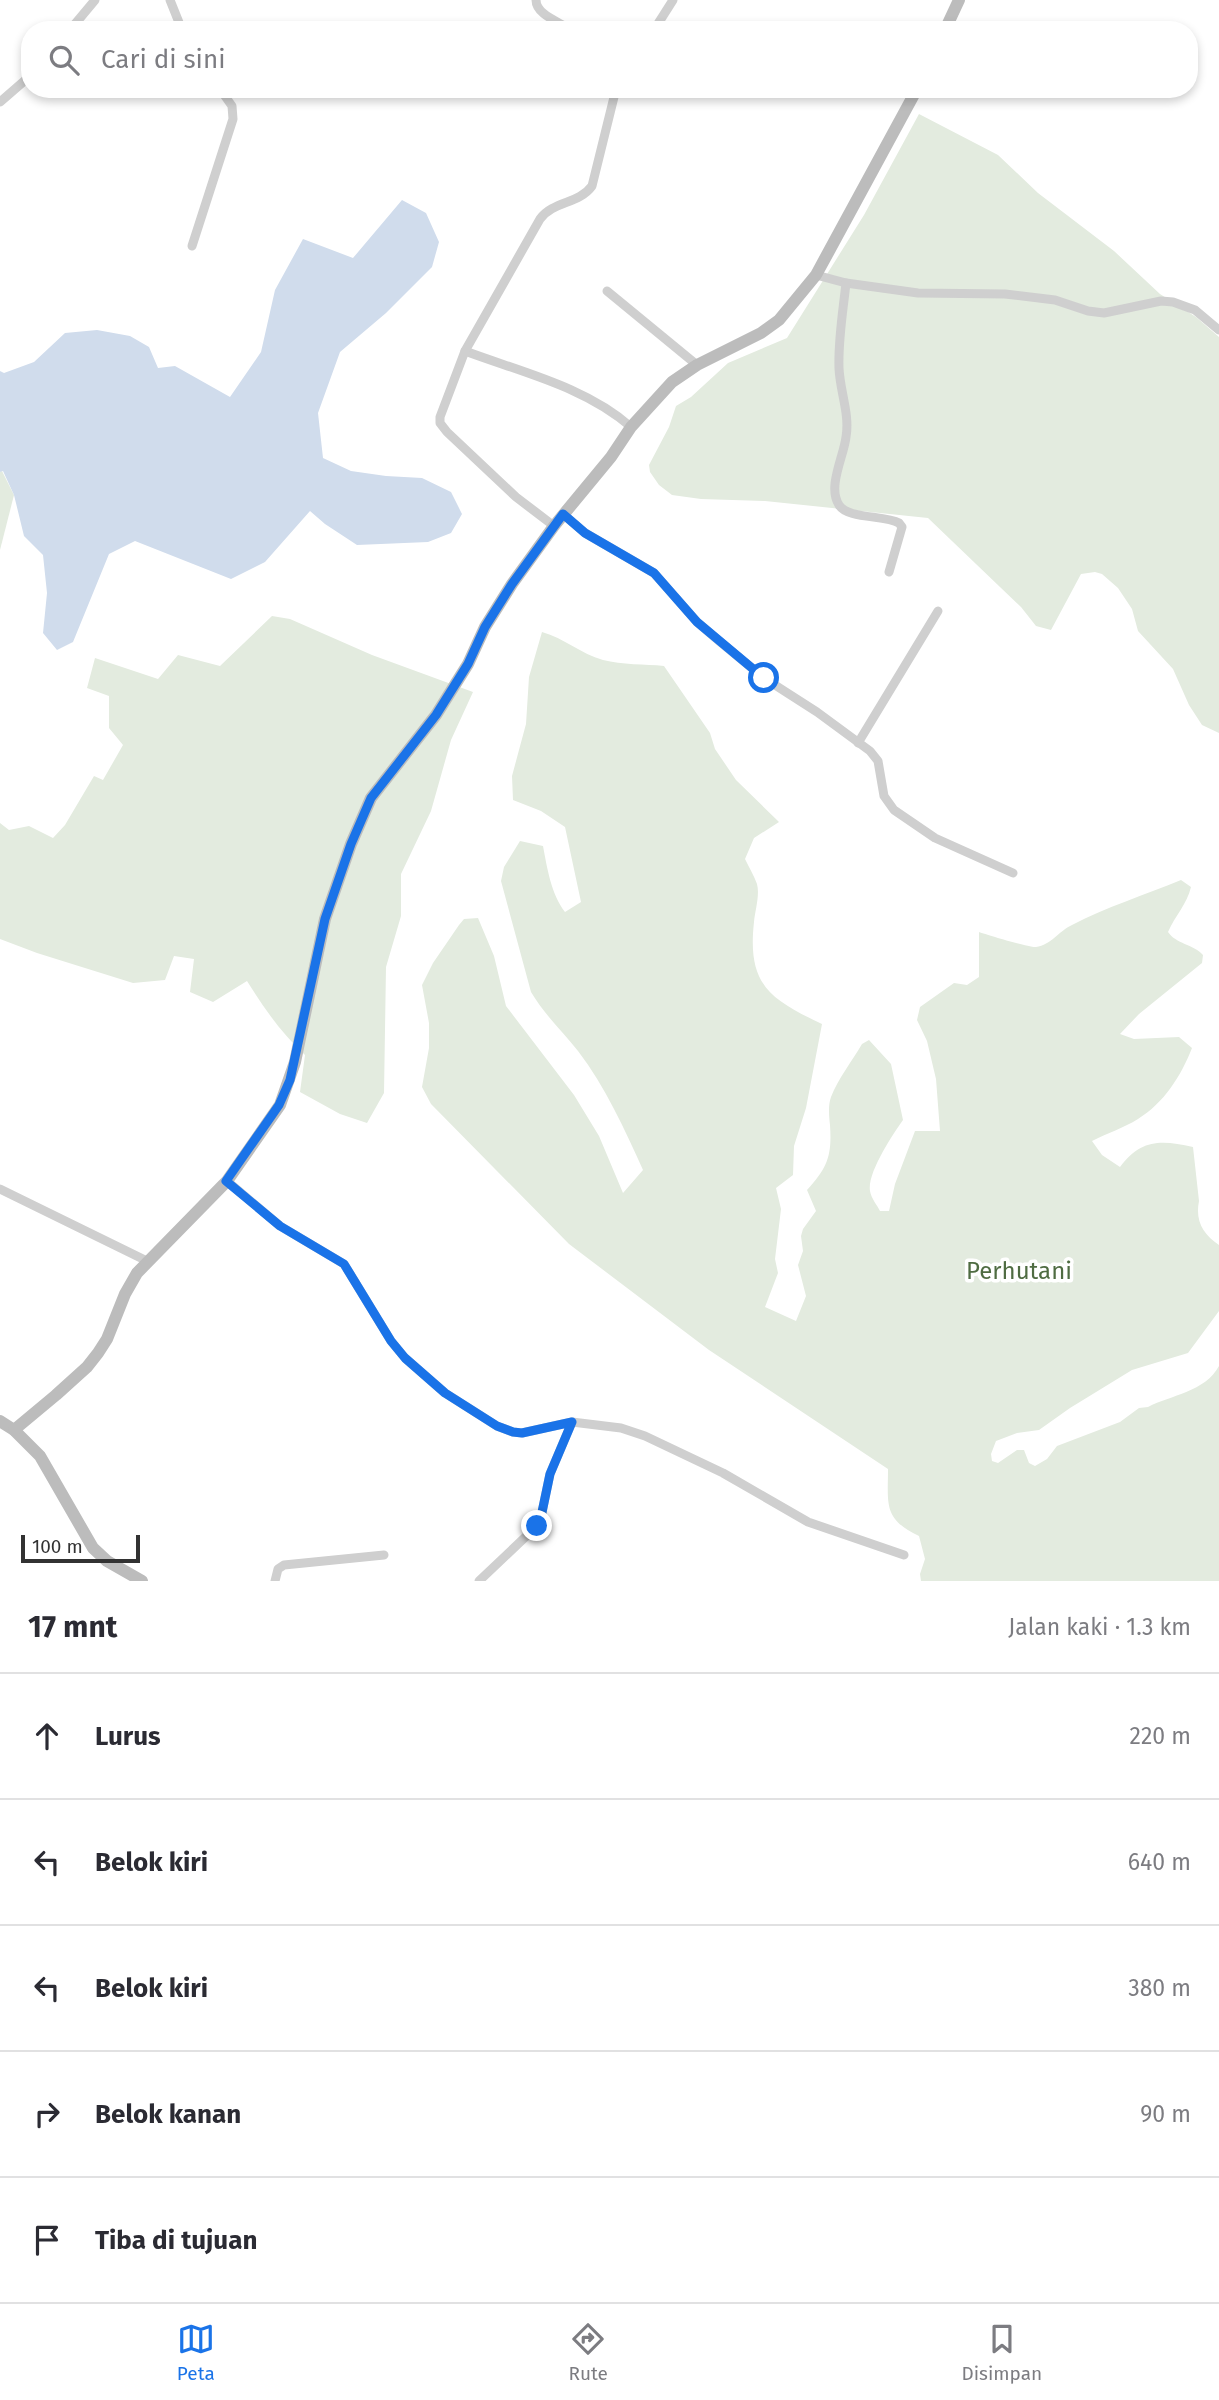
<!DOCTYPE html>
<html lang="id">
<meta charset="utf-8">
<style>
:root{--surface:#fff;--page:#f2f2f3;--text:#2b2b33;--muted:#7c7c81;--line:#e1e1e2;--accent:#1a73e8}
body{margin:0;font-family:"Fira Sans",sans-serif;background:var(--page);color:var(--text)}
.scale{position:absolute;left:21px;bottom:18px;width:119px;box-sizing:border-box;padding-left:7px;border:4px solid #323232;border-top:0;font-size:19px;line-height:24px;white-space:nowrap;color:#323232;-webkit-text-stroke:5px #fff;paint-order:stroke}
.stop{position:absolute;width:21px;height:21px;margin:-16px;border:5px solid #1a73e8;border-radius:50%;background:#fff}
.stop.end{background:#1a73e8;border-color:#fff;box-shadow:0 2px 7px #0008}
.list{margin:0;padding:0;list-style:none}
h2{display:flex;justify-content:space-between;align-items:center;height:91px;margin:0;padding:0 28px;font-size:30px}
h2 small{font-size:23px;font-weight:400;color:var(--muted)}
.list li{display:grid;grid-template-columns:46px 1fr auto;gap:21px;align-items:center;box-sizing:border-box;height:126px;padding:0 28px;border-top:2px solid var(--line)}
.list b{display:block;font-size:26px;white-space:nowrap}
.list em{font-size:23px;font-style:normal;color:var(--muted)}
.icon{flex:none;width:38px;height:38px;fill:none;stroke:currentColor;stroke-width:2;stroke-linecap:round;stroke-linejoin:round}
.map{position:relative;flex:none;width:1219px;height:1581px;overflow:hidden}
.search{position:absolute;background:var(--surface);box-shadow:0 4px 10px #0003;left:21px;right:21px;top:21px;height:77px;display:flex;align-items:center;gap:18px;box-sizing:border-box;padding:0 24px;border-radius:28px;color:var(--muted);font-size:26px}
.sheet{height:721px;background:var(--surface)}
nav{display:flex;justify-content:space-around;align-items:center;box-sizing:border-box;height:98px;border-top:2px solid var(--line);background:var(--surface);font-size:19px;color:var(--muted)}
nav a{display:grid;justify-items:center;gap:4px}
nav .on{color:var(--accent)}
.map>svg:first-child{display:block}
.green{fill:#e3ebdf}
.water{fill:#d0dcec}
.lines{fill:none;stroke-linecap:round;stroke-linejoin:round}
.street{stroke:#cfcfcf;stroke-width:9}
.secondary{stroke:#bcbcbc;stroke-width:12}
.route{stroke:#1a73e8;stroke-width:9}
.labels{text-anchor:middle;stroke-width:7;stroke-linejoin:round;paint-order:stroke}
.park-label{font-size:24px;fill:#4f6c42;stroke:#fff}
</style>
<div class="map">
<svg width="1219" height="1581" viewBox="0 0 1219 1581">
<rect width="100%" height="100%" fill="#fff"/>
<!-- green -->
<g class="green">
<path d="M919 114 998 155 1038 193 1114 251 1160 294 1196 317 1219 337V733L1202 725 1189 705 1173 669 1138 631 1132 609 1118 588 1102 574 1095 572 1081 574 1051 630 1036 626 1021 607 928 518 765 501 701 499 672 495 659 485 650 472 649 465 669 427 676 406 691 397 728 363 787 338 864 215Z"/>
<path d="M2 471 14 495 0 550V472Z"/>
<path d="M272 616 290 619 372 655 473 692 451 740 431 811 401 874V916L386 967 384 1093 367 1123 340 1114 300 1092 305 1055C281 1033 264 1008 247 981L213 1002 190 992 194 959 174 956 165 980 133 983 37 953 0 939V823L9 830 29 826 53 838 65 825 94 776 103 780 123 745 109 728V696L87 688 95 658 158 679 178 655 220 666Z"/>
<path d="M542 632C564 638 581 654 603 660 622 665 645 664 664 666L710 733 715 749 736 780 779 822 754 838 745 859C749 867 754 876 757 884 760 895 755 911 754 922 747 985 770 999 822 1024L806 1108 794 1146 793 1175 776 1188 781 1209 775 1259 778 1273 765 1307 796 1321 806 1296 798 1265 803 1251 801 1236 803 1229 816 1211 807 1190C828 1167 832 1155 830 1125 829 1116 828 1105 831 1097 838 1079 852 1061 862 1044L869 1040 891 1064 903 1120C893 1134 867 1173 870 1191 871 1198 877 1205 880 1211H889L895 1184 915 1131H940L936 1079 927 1041 917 1020 920 1007 954 983 967 985 979 977V932C988 935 1030 948 1036 947 1051 945 1059 931 1072 925 1106 907 1145 895 1181 880L1191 887C1187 904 1175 916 1168 932 1176 944 1193 944 1203 955L1202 963 1139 1014 1120 1034 1134 1039 1179 1037 1192 1048C1181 1076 1164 1103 1138 1119 1124 1128 1107 1133 1092 1141L1102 1155 1120 1167C1141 1139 1161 1140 1193 1147L1199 1201C1195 1221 1203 1234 1219 1245V1311L1188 1353 1132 1370 1070 1408 1039 1430 1017 1433 996 1441 991 1454 992 1461 998 1463 1017 1450H1024L1029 1463 1035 1466 1047 1459 1057 1446 1120 1422 1139 1408 1148 1407C1171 1395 1205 1392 1219 1366V1581H921L920 1574 925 1559 919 1536C883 1519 888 1504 888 1469L709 1350 569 1244 431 1104 422 1087 429 1048V1023L422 985 433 963 459 925 464 919 478 918 494 956 506 1006 574 1095 599 1136 623 1193 643 1170C625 1130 605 1086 578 1051 562 1031 544 1014 531 992L501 881 504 867 520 841 543 846C547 867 551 894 565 912L581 902 565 827 541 811 513 800 512 776 526 724 529 677Z"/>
</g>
<!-- water -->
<path class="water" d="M402 200 426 213 439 242 432 267 386 313 340 352 318 413 323 458 351 471 386 476 422 478 451 492 462 514 451 533 428 542 357 545 325 524 310 511 265 562 231 579 135 541 109 554 73 642 57 650 43 633 47 593 43 555 24 536 14 495 3 471 0 472V371L4 373 34 362 65 333 97 330 130 336 149 347 158 368 175 366 230 397 261 352 275 290 303 239 353 258Z"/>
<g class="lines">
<!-- street -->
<g class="street">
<path d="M170 0 182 30"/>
<path d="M536 0C536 15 560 22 571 30"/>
<path d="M70 30 95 0"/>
<path d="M654 30 673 0"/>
<path d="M0 102 30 76"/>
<path d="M192 246 233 119 232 106 220 89"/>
<path d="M816 275 846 283 918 293 1005 294 1055 300 1088 311 1104 313 1161 301 1173 302 1195 310 1219 330"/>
<path d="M846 283C843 311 838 340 839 368 840 392 850 414 846 437 844 456 827 487 839 505 847 519 885 515 899 523L902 527 889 572"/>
<path d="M607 291 697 365"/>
<path d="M465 351C521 372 586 387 631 427"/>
<path d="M563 514 585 533 654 573 697 622 718 640 764 678 817 712 870 751 878 761 884 796 894 810 935 838 1013 873"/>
<path d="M554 526 516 497 447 432 440 423V417L465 351 540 219C553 201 579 204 592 186L616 89"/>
<path d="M858 743 938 611"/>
<path d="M227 1181 280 1226 344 1264 391 1341 405 1358 445 1393 497 1426 513 1432 522 1433 572 1422"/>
<path d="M0 1189 147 1261"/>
<path d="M275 1581 278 1569 284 1565 384 1555"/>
<path d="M479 1581 537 1526 541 1517 550 1474 572 1422 621 1428 645 1436 723 1473 808 1522 904 1555"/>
</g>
<!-- secondary -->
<g class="secondary">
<path d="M945 30 959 0"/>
<path d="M0 1421 14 1430 40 1456 93 1548 107 1561 142 1581"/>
<path d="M14 1430 56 1395 87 1367 98 1353 107 1339 125 1294 137 1273 227 1181 280 1105 295 1062 325 919 351 844 371 798 436 715 468 664 485 627 512 584 554 526 611 457 631 427 672 382 697 365 761 333 779 320 816 275 917 89"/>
</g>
</g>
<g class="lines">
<!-- route -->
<path class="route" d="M537 1526 541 1517 550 1474 572 1422 522 1433 513 1432 497 1426 445 1393 405 1358 391 1341 344 1264 280 1226 226 1181 279 1105 290 1080 325 919 351 844 371 798 436 715 468 664 485 627 512 584 563 514 585 533 654 573 697 622 764 678"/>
</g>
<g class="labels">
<!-- park labels -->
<g class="park-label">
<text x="1019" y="1279">Perhutani</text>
</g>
</g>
</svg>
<div class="scale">100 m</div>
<div class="stop" style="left:764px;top:678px"></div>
<div class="stop end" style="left:537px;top:1526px"></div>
<div class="search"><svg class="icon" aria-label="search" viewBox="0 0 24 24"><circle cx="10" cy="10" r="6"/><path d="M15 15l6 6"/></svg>Cari di sini</div>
</div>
<section class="sheet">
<h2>17 mnt<small>Jalan kaki · 1.3 km</small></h2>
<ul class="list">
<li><svg class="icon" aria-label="ahead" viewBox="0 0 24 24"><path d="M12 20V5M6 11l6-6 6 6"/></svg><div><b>Lurus</b></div><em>220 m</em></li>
<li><svg class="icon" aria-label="left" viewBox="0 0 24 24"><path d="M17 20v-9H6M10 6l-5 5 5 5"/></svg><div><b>Belok kiri</b></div><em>640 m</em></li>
<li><svg class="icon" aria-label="left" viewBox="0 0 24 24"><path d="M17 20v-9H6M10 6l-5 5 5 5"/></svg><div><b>Belok kiri</b></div><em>380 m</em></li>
<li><svg class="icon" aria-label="right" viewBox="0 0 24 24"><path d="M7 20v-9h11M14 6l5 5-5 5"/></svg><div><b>Belok kanan</b></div><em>90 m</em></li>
<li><svg class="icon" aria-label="arrive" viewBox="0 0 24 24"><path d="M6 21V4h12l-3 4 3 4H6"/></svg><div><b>Tiba di tujuan</b></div></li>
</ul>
</section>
<nav>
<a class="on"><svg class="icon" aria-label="map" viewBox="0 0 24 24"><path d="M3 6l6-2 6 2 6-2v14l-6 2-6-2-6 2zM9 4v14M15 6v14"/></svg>Peta</a>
<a><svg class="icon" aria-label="directions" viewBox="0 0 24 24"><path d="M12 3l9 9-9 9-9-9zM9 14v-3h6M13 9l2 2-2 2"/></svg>Rute</a>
<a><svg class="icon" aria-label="saved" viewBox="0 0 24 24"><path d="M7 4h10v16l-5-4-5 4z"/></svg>Disimpan</a>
</nav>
